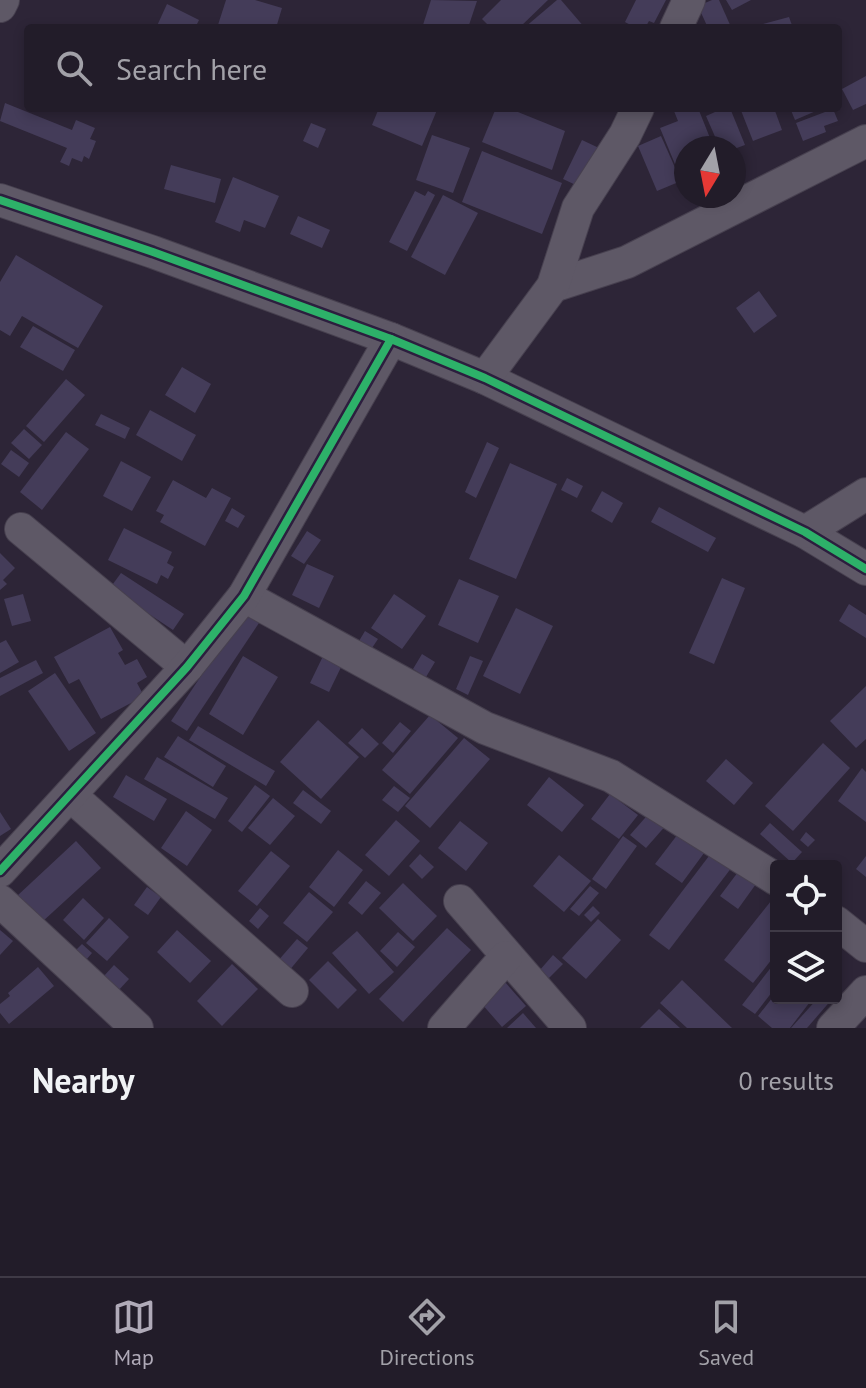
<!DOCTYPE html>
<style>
:root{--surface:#221c29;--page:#2e2935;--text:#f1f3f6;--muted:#a2a1a8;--line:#3f3a46;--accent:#b0aab8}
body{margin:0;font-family:"PT Sans",sans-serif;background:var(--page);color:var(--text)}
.controls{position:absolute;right:24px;bottom:24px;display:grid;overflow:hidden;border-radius:8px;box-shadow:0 4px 12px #0003}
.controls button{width:72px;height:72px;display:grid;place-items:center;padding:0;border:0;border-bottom:2px solid var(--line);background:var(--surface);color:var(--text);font:40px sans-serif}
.compass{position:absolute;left:674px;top:136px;width:72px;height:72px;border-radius:50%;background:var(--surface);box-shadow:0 4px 12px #0003;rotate:190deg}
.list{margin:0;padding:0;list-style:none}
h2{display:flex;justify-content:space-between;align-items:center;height:104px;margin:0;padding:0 32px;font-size:34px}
h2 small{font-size:26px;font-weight:400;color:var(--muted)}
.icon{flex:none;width:44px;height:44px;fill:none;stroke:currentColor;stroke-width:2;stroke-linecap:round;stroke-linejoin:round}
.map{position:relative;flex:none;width:866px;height:1028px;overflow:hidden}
.search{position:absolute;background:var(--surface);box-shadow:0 4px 12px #0003;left:24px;right:24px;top:24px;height:88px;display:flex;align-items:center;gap:20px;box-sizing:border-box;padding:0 28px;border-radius:8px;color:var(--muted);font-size:30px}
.sheet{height:248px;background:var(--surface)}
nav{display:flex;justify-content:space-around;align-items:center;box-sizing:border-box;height:112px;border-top:2px solid var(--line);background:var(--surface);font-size:22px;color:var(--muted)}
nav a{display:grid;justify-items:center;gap:4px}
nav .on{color:var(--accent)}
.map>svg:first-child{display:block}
.building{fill:#443c59}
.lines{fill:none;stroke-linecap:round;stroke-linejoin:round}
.minor-casing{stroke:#47404f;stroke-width:34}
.minor{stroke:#5e5866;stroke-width:32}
.cycleway-casing{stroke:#2c1e3e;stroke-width:13}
.cycleway{stroke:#2db169;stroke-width:8}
</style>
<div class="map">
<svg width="866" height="1028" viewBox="0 0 866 1028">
<rect width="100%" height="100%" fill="#2d2537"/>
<!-- building -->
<g class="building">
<path d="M226 0H255L282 8 276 28H217Z"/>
<path d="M431 0 477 1 468 28H422Z"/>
<path d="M501 0H548L519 28H491L482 19Z"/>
<path d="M557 0H561L585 28H524Z"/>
<path d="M636 0H666L654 23 649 21 645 28H636L625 22Z"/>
<path d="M712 0H719L731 27 708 28 698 6Z"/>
<path d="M726 0H751L732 10Z"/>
<path d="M167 4 199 20 195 28H156Z"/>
<path d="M789 17 793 28H752V27Z"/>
<path d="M866 76V104L853 110 842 89Z"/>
<path d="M5 103 72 130 76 120 95 128 90 139 96 141 89 159 84 156 82 162 72 158 69 166 60 162 67 148 0 121Z"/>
<path d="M379 108H432L437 110 422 146 372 125Z"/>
<path d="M496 108H508L565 131 552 170 482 142Z"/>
<path d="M682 108H698L714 148H686V165L677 169 660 128 678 121 674 111Z"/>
<path d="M724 108H730L745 145 734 149 720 148 706 116Z"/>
<path d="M740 108H774L782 130 753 141Z"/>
<path d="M790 108H823L795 120Z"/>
<path d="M833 109 838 121 824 126 826 132 803 141 796 123Z"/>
<path d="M311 123 326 129 318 148 303 141Z"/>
<path d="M432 135 470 148 453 193 416 180Z"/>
<path d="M661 136 681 181 657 191 638 146Z"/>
<path d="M582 140 599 148 580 187 563 179Z"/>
<path d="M482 151 562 183 542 234 462 202Z"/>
<path d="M171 165 221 179 215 203 164 189Z"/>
<path d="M233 177 279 196 265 228 244 220 240 232 215 222Z"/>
<path d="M415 191 425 196 428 191 435 195 407 251 389 242Z"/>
<path d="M443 195 478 213 445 275 411 257Z"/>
<path d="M298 216 330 230 322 248 290 234Z"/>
<path d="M16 255 103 306 78 348 22 316 10 336 0 330V282Z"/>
<path d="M759 291 777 316 754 333 736 308Z"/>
<path d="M33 326 75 350 63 371 20 347Z"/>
<path d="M182 367 211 384 195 413 165 395Z"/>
<path d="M66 379 85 395 44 442 26 426Z"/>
<path d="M150 410 196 435 182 461 136 435Z"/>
<path d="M101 414 130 428 125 439 95 425Z"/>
<path d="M24 429 42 445 29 459 11 443Z"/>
<path d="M66 432 89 449 42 510 20 492Z"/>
<path d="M487 442 499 448 476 498 465 492Z"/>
<path d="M11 450 29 463 19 477 1 464Z"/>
<path d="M121 461 151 477 132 511 103 496Z"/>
<path d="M510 463 557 484 516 579 469 559Z"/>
<path d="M567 478 583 486 577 498 561 490Z"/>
<path d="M173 480 206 498 212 488 231 498 205 546 160 522 164 515 156 511Z"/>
<path d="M602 491 623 503 612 523 591 511Z"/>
<path d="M659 507 716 538 708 552 651 522Z"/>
<path d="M232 508 245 516 238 528 225 521Z"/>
<path d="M124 528 172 552 167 563 174 567 168 579 161 575 157 584 108 560Z"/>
<path d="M307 531 321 540 304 564 291 556Z"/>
<path d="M0 553 15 568 3 580 7 584 0 590Z"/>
<path d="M307 564 334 576 319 608 292 595Z"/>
<path d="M121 573 184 614 173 630 110 588Z"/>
<path d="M722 578 745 588 714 664 689 653Z"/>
<path d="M459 579 499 596 478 643 438 625Z"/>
<path d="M23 594 31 621 12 626 4 599Z"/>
<path d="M394 594 426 616 402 649 371 628Z"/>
<path d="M849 604 866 615V638L839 621Z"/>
<path d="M516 608 553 626 520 694 483 676Z"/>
<path d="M243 613 259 623 187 731 171 721Z"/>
<path d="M110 627 123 650 118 653 125 665 137 659 147 677 137 683 144 696 101 719 79 679 69 684 54 657Z"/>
<path d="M365 631 378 639 372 648 359 641Z"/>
<path d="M6 640 19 662 0 673V643Z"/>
<path d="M326 650 345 659 329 692 310 683Z"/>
<path d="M422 654 435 662 426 677 413 669Z"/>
<path d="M243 656 278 677 243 735 209 714Z"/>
<path d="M470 656 483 661 468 695 456 689Z"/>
<path d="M36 660 43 673 0 696V678Z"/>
<path d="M55 673 96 733 69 751 28 691Z"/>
<path d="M866 686V739L856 748 830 721Z"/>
<path d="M430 715 458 738 410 794 382 770Z"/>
<path d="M318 720 359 757 321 799 280 762Z"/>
<path d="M400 722 411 731 393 753 382 743Z"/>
<path d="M198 726 275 771 266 786 189 740Z"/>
<path d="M362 728 379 744 365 758 348 743Z"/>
<path d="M178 736 226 766 213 787 164 757Z"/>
<path d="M464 738 490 759 430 828 405 806Z"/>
<path d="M823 743 850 768 793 831 765 806Z"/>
<path d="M157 757 228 798 215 819 144 779Z"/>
<path d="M726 759 753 783 734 805 706 781Z"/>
<path d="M862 768 866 772V822L838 801Z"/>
<path d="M126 775 167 799 154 821 113 797Z"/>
<path d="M549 777 584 805 562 832 527 805Z"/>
<path d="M255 785 270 796 242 832 228 821Z"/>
<path d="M394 786 410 798 398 812 382 800Z"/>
<path d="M303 790 331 811 321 824 293 803Z"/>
<path d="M610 794 638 815 619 839 591 819Z"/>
<path d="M273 798 295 816 270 845 248 828Z"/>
<path d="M652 810 668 823 646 848 630 835Z"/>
<path d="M186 811 212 830 187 866 161 848Z"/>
<path d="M0 812 11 829 0 836Z"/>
<path d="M396 820 420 841 389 876 365 855Z"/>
<path d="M460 821 488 843 466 871 438 848Z"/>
<path d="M770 823 802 852 792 863 760 834Z"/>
<path d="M681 830 707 849 682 883 655 864Z"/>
<path d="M806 832 815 840 808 847 800 840Z"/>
<path d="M623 836 637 846 606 889 592 879Z"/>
<path d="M76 841 101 868 42 922 17 896Z"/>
<path d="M338 850 363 870 334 907 309 887Z"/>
<path d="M271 851 290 866 257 906 238 891Z"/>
<path d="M712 852 732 867 669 950 649 935Z"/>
<path d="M420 854 434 867 422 879 409 866Z"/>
<path d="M559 855 591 881 564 912 533 886Z"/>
<path d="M866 856V877L856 869Z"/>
<path d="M738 872 756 884 738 909 720 896Z"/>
<path d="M366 881 381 893 362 915 348 903Z"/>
<path d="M403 883 437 916 413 941 379 908Z"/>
<path d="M590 886 599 893 579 916 570 909Z"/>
<path d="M147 887 161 897 148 915 134 905Z"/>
<path d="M309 892 333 912 307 942 283 923Z"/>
<path d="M83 898 104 918 84 940 63 920Z"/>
<path d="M771 901 776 905V954L753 983 724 960Z"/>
<path d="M593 906 600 913 591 922 584 915Z"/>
<path d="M260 908 269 916 258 929 249 921Z"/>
<path d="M109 918 129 937 107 961 86 943Z"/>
<path d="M598 919 621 940 586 979 562 958Z"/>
<path d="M447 928 471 950 403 1022 379 999Z"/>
<path d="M0 930 13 941 0 955Z"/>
<path d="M177 930 211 961 190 983 157 952Z"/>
<path d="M357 931 394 972 369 994 332 953Z"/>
<path d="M398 932 415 947 397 967 380 951Z"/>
<path d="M297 939 308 948 288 972 277 962Z"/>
<path d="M82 944 92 953 80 967 69 957Z"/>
<path d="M553 955 563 964 548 979 539 971Z"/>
<path d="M328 961 357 990 338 1009 309 980Z"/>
<path d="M776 961V987L755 1014 742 1005Z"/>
<path d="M232 964 258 989 222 1026 197 1001Z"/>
<path d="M114 965 129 979 118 991 103 977Z"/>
<path d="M38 967 54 986 9 1024 0 1013V1004L10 996 8 993Z"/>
<path d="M682 980 732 1028H687L660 1003Z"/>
<path d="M505 982 526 1006 502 1027 481 1003Z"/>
<path d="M776 993V998H813L790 1028H772L758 1016Z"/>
<path d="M818 998H833L807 1028H791Z"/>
<path d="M659 1009 680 1028H640Z"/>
<path d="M523 1013 536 1028H507Z"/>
</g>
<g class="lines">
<!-- minor casing -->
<g class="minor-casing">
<g id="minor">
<path d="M0 6 3 0"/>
<path d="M676 28 689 0"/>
<path d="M0 200 153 252 391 339 485 378 805 532 866 569"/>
<path d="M553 286 627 262 866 141"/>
<path d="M485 378 553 286 578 208 625 135 638 108"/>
<path d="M21 529 187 667"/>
<path d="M805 532 866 494"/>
<path d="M244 596 485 728 611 776 776 879"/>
<path d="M70 795 292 991"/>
<path d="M0 871 187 667 244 596 391 339"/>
<path d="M0 901 137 1028"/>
<path d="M460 901 570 1028"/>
<path d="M836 922 866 946"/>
<path d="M444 1028 506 957"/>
<path d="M833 1028 866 992"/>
</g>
</g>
<!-- minor -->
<use href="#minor" class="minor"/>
<!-- cycleway casing -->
<g class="cycleway-casing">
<g id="cycleway">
<path d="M0 200 153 252 391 339 485 378 805 532 866 569"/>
<path d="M0 871 187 667 244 596 391 339"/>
</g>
</g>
<!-- cycleway -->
<use href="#cycleway" class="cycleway"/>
</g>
</svg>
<div class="controls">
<button><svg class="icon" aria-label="locate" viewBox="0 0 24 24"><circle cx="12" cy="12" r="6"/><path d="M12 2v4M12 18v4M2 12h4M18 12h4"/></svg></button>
<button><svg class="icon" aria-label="layers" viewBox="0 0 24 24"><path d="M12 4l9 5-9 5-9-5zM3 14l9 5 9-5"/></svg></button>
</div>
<svg class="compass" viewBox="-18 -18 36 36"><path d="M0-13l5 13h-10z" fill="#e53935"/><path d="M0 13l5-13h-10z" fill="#a2a1a8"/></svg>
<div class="search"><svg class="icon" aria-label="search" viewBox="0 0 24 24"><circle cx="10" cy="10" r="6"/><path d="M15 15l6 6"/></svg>Search here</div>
</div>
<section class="sheet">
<h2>Nearby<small>0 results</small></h2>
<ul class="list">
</ul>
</section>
<nav>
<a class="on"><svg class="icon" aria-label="map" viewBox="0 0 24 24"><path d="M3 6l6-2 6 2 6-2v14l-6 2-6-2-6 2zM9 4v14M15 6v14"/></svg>Map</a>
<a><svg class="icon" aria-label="directions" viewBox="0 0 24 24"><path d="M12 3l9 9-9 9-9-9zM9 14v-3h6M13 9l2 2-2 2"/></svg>Directions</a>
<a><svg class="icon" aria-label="saved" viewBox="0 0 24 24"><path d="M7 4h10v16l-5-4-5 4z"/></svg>Saved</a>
</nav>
